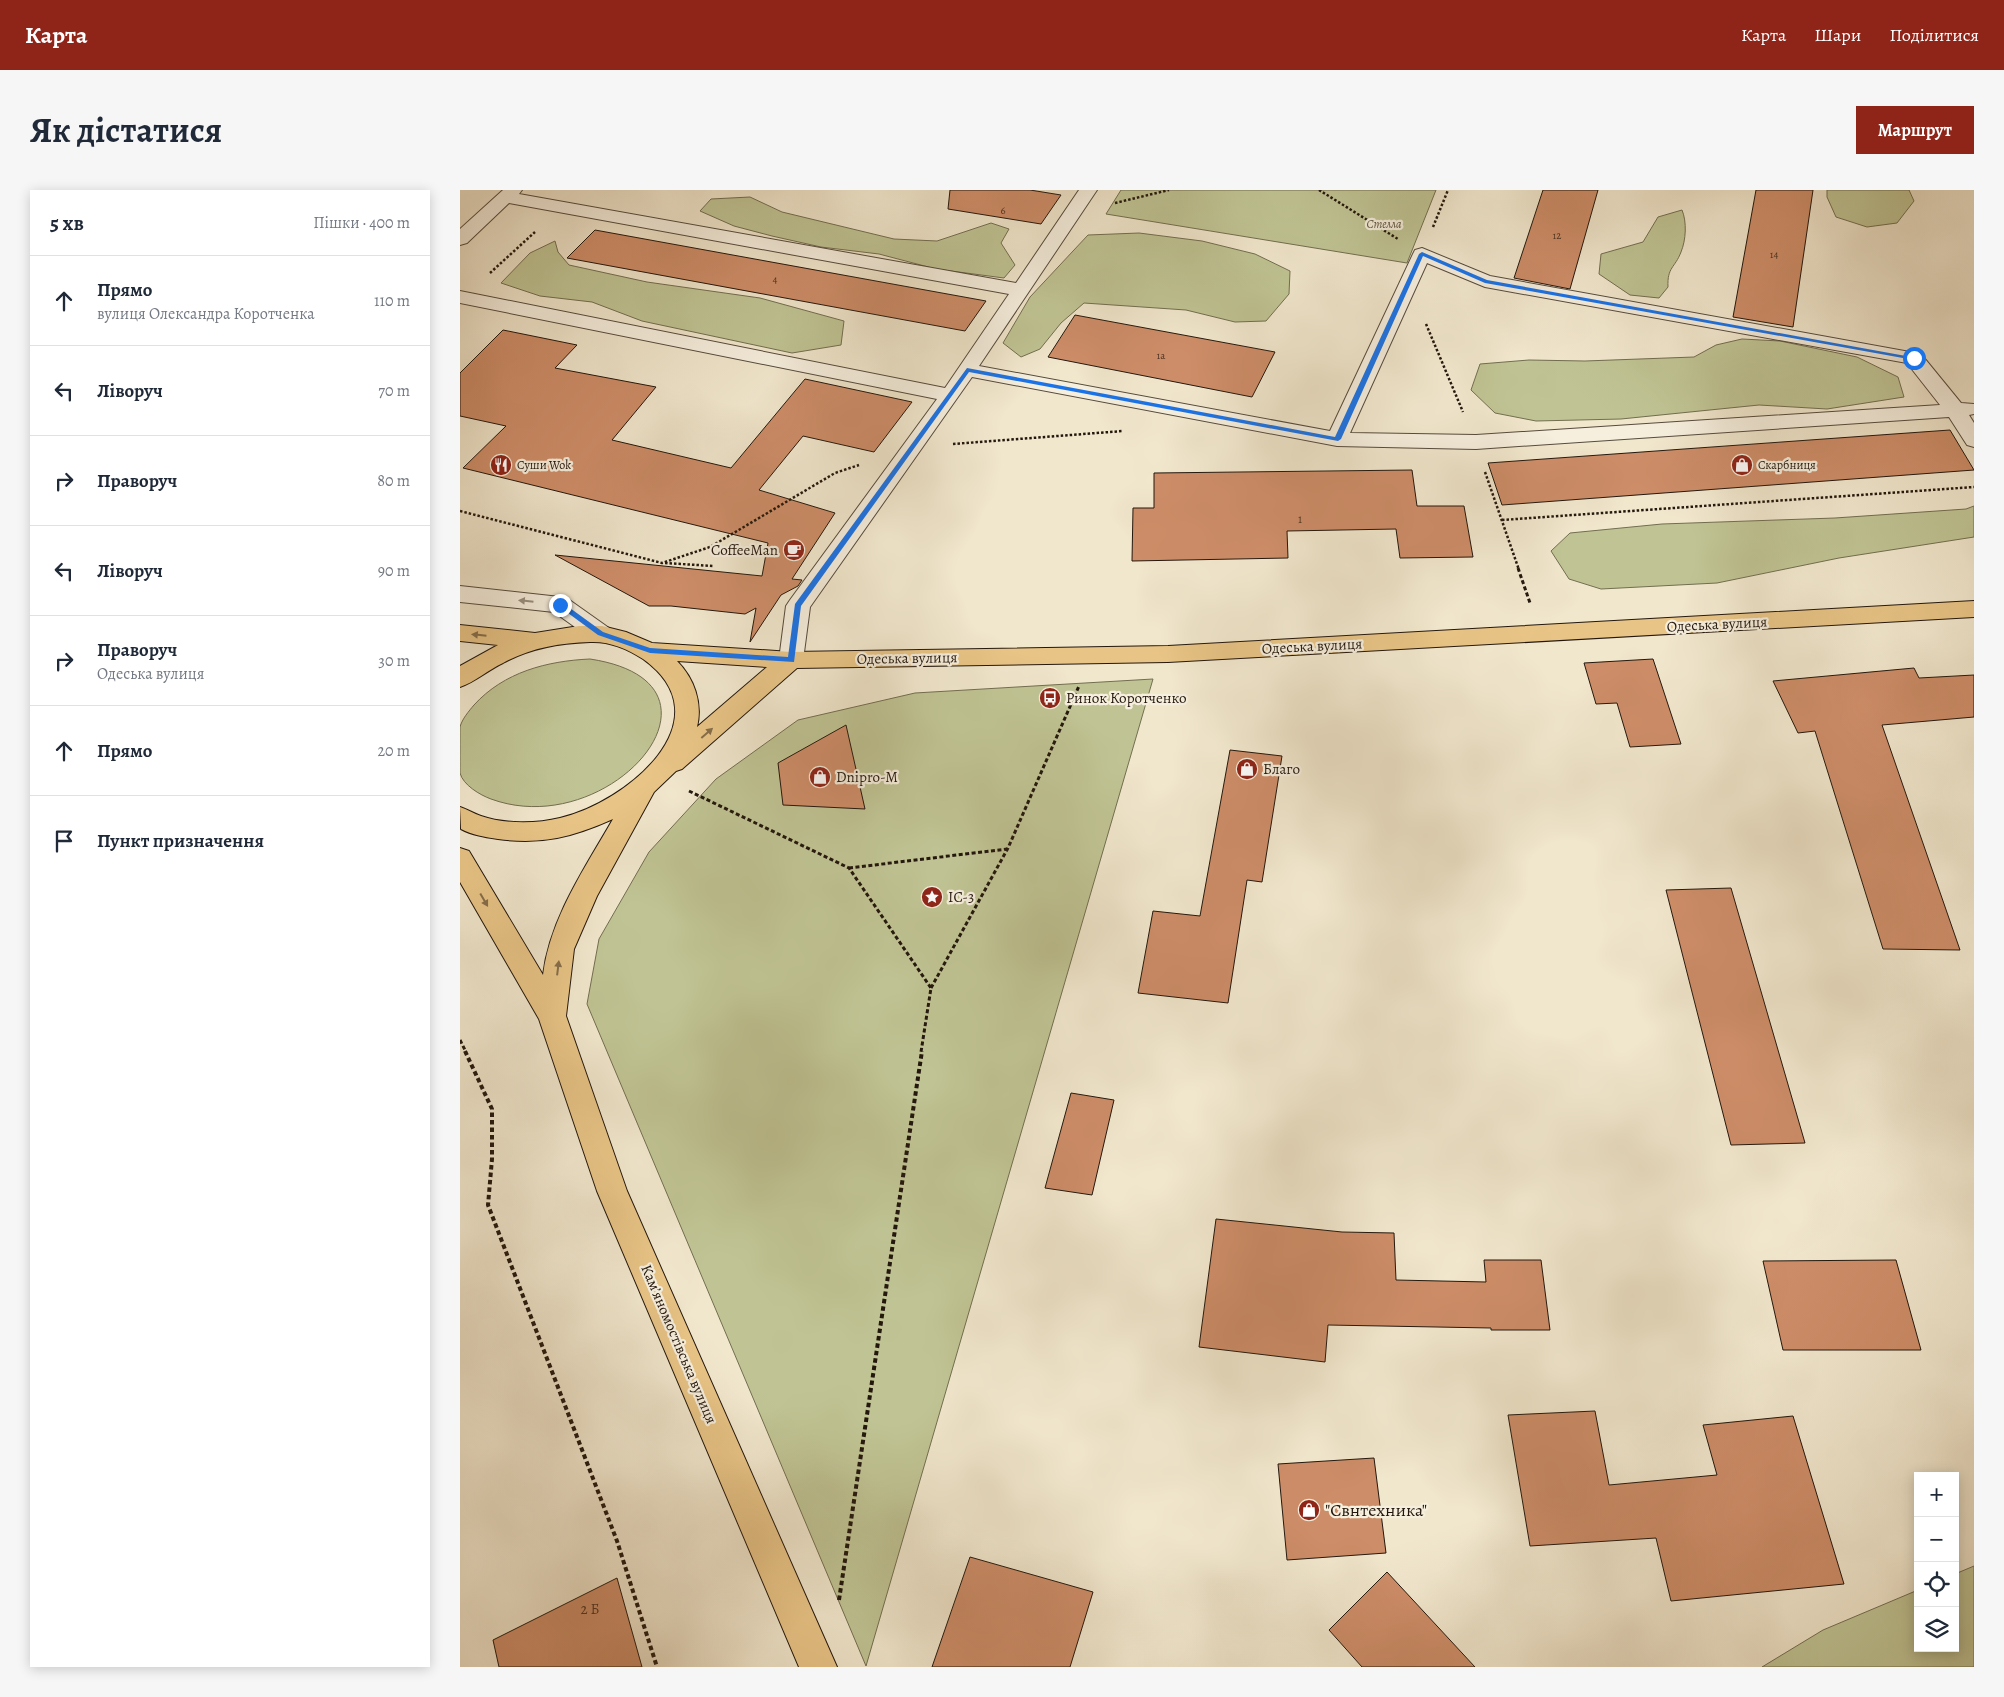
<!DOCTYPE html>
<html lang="uk">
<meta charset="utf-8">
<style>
:root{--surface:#fff;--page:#f6f6f7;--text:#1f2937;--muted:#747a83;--line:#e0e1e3;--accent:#8f2418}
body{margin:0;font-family:Alegreya,serif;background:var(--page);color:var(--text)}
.controls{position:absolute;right:15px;bottom:15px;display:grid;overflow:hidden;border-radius:0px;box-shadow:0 2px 12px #0003}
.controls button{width:45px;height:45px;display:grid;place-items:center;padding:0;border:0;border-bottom:1px solid var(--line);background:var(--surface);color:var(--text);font:25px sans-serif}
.stop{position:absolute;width:15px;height:15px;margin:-11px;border:4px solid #1a73e8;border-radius:50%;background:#fff}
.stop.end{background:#1a73e8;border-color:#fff;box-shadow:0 1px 5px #0008}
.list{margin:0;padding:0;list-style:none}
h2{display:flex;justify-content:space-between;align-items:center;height:65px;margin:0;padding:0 20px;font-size:21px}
h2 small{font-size:16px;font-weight:400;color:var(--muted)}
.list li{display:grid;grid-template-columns:32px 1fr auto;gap:15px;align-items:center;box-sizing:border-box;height:90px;padding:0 20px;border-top:1px solid var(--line)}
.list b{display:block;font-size:19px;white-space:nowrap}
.list p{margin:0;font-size:16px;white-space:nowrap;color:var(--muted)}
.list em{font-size:16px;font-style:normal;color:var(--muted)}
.icon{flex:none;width:28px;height:28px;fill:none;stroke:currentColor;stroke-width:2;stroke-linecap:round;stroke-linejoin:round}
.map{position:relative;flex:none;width:1514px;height:1477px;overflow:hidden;border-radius:0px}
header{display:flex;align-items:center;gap:30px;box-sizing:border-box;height:70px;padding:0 25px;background:var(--accent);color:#fff}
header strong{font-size:24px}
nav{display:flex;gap:28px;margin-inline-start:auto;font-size:18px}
.intro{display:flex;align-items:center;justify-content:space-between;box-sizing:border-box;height:120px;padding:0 30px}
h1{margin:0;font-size:35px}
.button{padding:12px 22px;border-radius:0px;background:var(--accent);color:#fff;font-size:18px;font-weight:700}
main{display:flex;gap:30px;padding:0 30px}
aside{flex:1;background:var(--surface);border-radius:0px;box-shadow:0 2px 12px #0003}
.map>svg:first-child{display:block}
.green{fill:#c0c494;stroke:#726e50}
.building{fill:#cd8d68;stroke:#23170d}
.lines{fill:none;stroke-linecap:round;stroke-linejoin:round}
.minor-casing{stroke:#564b3d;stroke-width:2}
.major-casing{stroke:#23170d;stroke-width:2}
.path-far2{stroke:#23170d;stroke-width:2.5;stroke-dasharray:2.5 2;stroke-linecap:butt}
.path-far1{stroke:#23170d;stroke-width:3;stroke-dasharray:4 2.5;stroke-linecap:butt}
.path{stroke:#23170d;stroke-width:4;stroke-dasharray:4.5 3;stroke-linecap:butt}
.minor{fill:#f6efde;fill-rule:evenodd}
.major{fill:#e8c486;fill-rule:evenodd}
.oneway{fill:#978e80}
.oneway2{fill:#866e4a}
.route{fill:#1a73e8}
.labels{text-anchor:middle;stroke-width:4.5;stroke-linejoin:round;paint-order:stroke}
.far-number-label{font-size:11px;fill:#4e3424}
.far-park-label{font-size:12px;font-style:italic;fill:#5a543c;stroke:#f6efde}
.far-poi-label{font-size:12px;fill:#23170d;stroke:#f6efde;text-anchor:start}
.number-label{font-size:12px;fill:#4e3424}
.poi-label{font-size:15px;fill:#23170d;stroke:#f6efde;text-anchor:start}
.street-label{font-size:15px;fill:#23170d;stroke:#f6efde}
.near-number-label{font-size:15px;fill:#4e3424}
.near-poi-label{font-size:18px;fill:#23170d;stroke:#f6efde;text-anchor:start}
</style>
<header>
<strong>Карта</strong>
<nav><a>Карта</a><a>Шари</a><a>Поділитися</a></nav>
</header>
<div class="intro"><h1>Як дістатися</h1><a class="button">Маршрут</a></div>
<main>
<aside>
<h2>5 хв<small>Пішки · 400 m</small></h2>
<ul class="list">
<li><svg class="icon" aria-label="ahead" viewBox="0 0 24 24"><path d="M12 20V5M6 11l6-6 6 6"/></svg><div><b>Прямо</b><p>вулиця Олександра Коротченка</p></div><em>110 m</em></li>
<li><svg class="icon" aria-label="left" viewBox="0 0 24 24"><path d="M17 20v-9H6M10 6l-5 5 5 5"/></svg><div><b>Ліворуч</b></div><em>70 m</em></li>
<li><svg class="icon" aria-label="right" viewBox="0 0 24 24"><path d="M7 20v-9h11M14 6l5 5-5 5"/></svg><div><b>Праворуч</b></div><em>80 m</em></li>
<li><svg class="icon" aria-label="left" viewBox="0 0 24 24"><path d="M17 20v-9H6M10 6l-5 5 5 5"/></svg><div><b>Ліворуч</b></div><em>90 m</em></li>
<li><svg class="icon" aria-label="right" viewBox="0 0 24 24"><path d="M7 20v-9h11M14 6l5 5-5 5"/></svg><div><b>Праворуч</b><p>Одеська вулиця</p></div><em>30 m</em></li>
<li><svg class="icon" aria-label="ahead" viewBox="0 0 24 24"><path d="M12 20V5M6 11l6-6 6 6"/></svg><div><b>Прямо</b></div><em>20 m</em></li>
<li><svg class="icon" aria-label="arrive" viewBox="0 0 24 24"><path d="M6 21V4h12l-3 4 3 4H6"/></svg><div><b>Пункт призначення</b></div></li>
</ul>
</aside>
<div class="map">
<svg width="1514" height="1477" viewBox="0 0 1514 1477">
<rect width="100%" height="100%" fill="#f1e7cd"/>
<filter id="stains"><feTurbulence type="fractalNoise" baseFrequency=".004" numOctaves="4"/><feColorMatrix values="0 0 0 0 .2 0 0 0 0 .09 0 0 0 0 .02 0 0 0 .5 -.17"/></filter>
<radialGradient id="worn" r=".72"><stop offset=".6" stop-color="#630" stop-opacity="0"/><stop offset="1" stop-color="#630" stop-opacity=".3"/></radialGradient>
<!-- green -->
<g class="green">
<path d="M661 0H976L947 73 646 24Z"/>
<path d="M1367 0H1449L1454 11 1437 33 1407 37 1376 27 1367 7Z"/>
<path d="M290 7 322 22 434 49 477 51 531 33 549 39 541 53 555 75 544 88 476 79 419 64 361 57 312 46 274 36 240 21 251 9Z"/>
<path d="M1222 20C1227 32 1226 50 1221 62 1215 78 1207 77 1208 97L1199 108 1170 105 1139 84 1141 64 1183 52 1198 27Z"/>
<path d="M679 43 742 51 795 64 830 81 829 104 806 131 775 132 726 120 624 113 601 133 580 159 561 167 543 153 570 107 628 45Z"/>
<path d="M95 51 98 62 109 75 187 92 300 108 384 131 381 155 332 163 182 131 132 112 80 106 41 93 70 63Z"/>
<path d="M1282 149 1320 151 1397 167 1438 187 1444 207 1367 219 1299 215 1161 229 1076 231 1035 223 1011 200 1020 174 1069 170 1125 171 1234 167 1256 155Z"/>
<path d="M1514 316V347L1379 368 1257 393 1141 399 1109 389 1091 361 1110 343 1202 334 1375 328 1506 319Z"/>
<path d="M130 469C288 493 151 653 31 609 20 605 3 595 0 583 0 576 0 567 0 560 0 553 0 544 0 537 2 529 9 521 14 515 44 482 87 471 130 469Z"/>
<path d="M693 489 406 1476 127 814 139 749 189 662 256 589 338 530 455 503Z"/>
<path d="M1514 1376V1477H1302L1363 1440 1458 1400V1458H1495V1384Z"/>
</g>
<!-- building -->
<g class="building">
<path d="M490 0H570L601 5 581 34 488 19Z"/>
<path d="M1083 0H1138L1110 99 1054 88Z"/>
<path d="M1296 0H1353L1333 137 1273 127Z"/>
<path d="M135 40 526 111 505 141 107 68Z"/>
<path d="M615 125 815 162 792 207 588 167Z"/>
<path d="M43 140 117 155 95 178 196 197 152 250 271 278 345 189 452 212 414 262 343 246 299 300 375 323 332 389 342 390 338 396 321 405 290 452 296 418 285 424 211 416H189L95 365 302 386 308 353 3 278 46 236 0 226V183Z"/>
<path d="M1490 240 1514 280 1042 315 1028 273Z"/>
<path d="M952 280 957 316H1004L1013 367 940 368 936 339 827 341 828 368 672 371 673 318H694V283Z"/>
<path d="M1193 469 1221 554 1170 557 1157 513 1136 514 1124 473Z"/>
<path d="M1454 478 1459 488 1514 485V527L1422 535 1500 760 1423 759 1355 541 1338 543 1313 491Z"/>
<path d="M386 535 405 619 323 615 318 573Z"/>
<path d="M770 560 822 566 802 692 787 690 768 813 678 803 693 721 740 726Z"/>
<path d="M1271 698 1345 953 1271 955 1206 700Z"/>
<path d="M611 903 654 910 632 1005 585 998Z"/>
<path d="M756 1029 882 1042 934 1043 936 1090 1026 1092 1024 1070H1081L1090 1140H1031V1138L868 1135 865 1172 739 1157Z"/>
<path d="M1436 1070 1461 1160H1323L1303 1071Z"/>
<path d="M1135 1221 1149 1295 1257 1285 1243 1235 1333 1226 1384 1394 1211 1411 1196 1348 1070 1356 1048 1225Z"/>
<path d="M914 1268 926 1363 827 1370 818 1274Z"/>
<path d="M510 1367 633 1402 610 1477H472Z"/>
<path d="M927 1382 1015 1477H902L869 1440Z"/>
<path d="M157 1388 182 1477H39L33 1450Z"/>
</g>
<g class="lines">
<!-- minor casing -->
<g class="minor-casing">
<g id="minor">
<path d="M43 0H62L59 4 556 93 619 0H637L519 176 870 241 953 64 955 60 962 58 1030 86 1461 164 1501 213 1514 214V224L1509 225 1514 233V257L1507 255 1489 227 1016 259 877 256 512 187 350 417 343 470 339 476 331 478 323 476 319 470 326 416 330 410 477 209 0 113V101L485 198 549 104 49 13 7 53 0 55V39ZM967 73 1025 97 1447 173 1480 215 1016 245 890 243Z"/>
<path d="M0 396 100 407 108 409 149 438 153 444 149 450 141 452 133 450 94 422 0 412Z"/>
</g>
</g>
<!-- major casing -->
<g class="major-casing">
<path id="major" d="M1514 411V427L708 472 337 478 222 579 216 581 194 602 137 706 114 759 106 826 167 1001 377 1477H339L137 1001 79 829 0 692V658L9 661 83 785C90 728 125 678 153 629 113 647 82 655 38 649 25 647 12 645 1 639L0 617C7 619 14 624 21 626 44 634 76 634 100 628 165 613 268 530 183 469 168 459 149 451 130 452 99 453 70 458 43 473 28 480 15 492 0 497V476L38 455 0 451V435L75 443 119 436H142L166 442 192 453 331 462 708 456ZM217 471 307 477 237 537C243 513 234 488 217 471Z"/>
</g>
<!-- path-far2 -->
<g class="path-far2">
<path d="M859 0 938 49"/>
<path d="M655 13 709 0"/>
<path d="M973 37 988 0"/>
<path d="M30 83 75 42"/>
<path d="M966 134 1003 222"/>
<path d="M493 254 663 241"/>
<path d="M1025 282 1059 380"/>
<path d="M0 321 202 373 250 357 375 283 399 275"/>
<path d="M1042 330 1514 297"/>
<path d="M205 373 253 376"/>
</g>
<!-- path-far1 -->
<g class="path-far1">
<path d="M1058 378 1070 413"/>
<path d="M229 601 389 678 471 798 461 862"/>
<path d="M389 678 547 659"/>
<path d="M471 798 548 658 619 496"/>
<path d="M0 850 6 862"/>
</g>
<!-- path -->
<g class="path">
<path d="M5 861 32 919V969L28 1015 157 1351 197 1477"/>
<path d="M379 1410 462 861"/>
</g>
<!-- minor -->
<use href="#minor" class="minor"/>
<!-- major -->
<use href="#major" class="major"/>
</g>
<!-- one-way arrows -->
<defs><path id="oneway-solid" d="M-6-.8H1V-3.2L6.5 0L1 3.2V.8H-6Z" transform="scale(1.25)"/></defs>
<use class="oneway" href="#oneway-solid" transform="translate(66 411) rotate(-174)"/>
<g class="oneway2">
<use href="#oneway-solid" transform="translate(19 445) rotate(-174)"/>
<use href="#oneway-solid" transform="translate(247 543) rotate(-41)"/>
<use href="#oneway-solid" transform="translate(24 710) rotate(60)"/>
<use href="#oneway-solid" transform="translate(98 778) rotate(-83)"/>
</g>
<!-- route -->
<path class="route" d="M962 62 1027 90 1457 168 1454 170 1025 93 963 66 881 249 878 251 509 182 341 416 334 472 190 463 138 445 97 415 103 413 143 442 190 458 328 467 335 414 507 178 875 247 959 64Z"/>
<!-- icons -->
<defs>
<g id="restaurant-disc" transform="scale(1.125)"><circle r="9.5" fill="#8f2418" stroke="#f6efde"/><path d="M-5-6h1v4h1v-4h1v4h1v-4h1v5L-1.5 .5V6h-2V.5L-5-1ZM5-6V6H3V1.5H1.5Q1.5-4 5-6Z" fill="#fff"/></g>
<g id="shop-disc" transform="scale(1.125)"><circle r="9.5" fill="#8f2418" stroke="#f6efde"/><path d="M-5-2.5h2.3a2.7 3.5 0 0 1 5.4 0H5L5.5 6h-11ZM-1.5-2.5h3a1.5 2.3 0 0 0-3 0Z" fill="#fff"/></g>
<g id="cafe-disc" transform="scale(1.125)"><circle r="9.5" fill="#8f2418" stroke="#f6efde"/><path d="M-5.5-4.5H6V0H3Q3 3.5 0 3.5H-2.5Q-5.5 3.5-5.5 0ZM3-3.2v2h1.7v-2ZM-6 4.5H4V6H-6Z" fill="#fff"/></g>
<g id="bus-disc" transform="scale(1.125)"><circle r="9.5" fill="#8f2418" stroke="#f6efde"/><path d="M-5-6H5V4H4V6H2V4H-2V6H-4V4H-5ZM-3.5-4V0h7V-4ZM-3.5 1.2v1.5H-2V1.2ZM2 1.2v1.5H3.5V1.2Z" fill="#fff"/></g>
<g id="sight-disc" transform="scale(1.125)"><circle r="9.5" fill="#8f2418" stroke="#f6efde"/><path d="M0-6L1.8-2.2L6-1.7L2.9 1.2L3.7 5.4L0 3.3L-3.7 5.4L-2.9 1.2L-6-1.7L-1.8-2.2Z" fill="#fff"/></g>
</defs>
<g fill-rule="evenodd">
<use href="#restaurant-disc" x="41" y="275"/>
<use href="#shop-disc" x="1282" y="275"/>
<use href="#cafe-disc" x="334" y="360"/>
<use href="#bus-disc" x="590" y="508"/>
<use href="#shop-disc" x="787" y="579"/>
<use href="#shop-disc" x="360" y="587"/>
<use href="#sight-disc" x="472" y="707"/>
<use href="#shop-disc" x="849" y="1320"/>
</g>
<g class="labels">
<!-- far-number labels -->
<g class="far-number-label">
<text x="543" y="24">6</text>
<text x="1097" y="49">12</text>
<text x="1314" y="68">14</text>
<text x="315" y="93">4</text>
<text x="701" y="169">1а</text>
</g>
<!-- far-park labels -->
<g class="far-park-label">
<text x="924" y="38">Стелла</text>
</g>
<!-- far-poi labels -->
<g class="far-poi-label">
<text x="57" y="279">Суши Wok</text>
<text x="1298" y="279">Скарбниця</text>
</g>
<!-- number labels -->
<g class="number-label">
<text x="840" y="333">1</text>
</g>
<!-- poi labels -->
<g class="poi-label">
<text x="318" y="365" text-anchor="end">CoffeeMan</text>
<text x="606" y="513">Ринок Коротченко</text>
<text x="803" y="584">Благо</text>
<text x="376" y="592">Dnipro-M</text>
<text x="488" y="712">ІС-3</text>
</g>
<!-- street labels -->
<g class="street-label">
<text transform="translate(1257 434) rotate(-3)" y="5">Одеська вулиця</text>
<text transform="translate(852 456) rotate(-3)" y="5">Одеська вулиця</text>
<text transform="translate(447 468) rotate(-1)" y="5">Одеська вулиця</text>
<text transform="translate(219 1154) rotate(67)" y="5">Камʼяномостівська вулиця</text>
</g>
<!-- near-number labels -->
<g class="near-number-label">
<text x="130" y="1424">2 Б</text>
</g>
<!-- near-poi labels -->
<g class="near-poi-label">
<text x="865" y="1326">"Свнтехника"</text>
</g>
</g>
<rect width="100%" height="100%" filter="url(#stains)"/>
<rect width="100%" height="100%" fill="url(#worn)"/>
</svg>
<div class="controls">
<button>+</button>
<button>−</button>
<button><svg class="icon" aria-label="locate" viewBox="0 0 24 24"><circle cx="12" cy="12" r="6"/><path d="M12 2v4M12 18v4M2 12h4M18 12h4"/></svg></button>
<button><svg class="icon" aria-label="layers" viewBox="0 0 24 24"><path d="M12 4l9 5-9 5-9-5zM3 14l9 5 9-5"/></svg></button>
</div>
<div class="stop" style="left:1454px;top:168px"></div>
<div class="stop end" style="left:100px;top:415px"></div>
</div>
</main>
